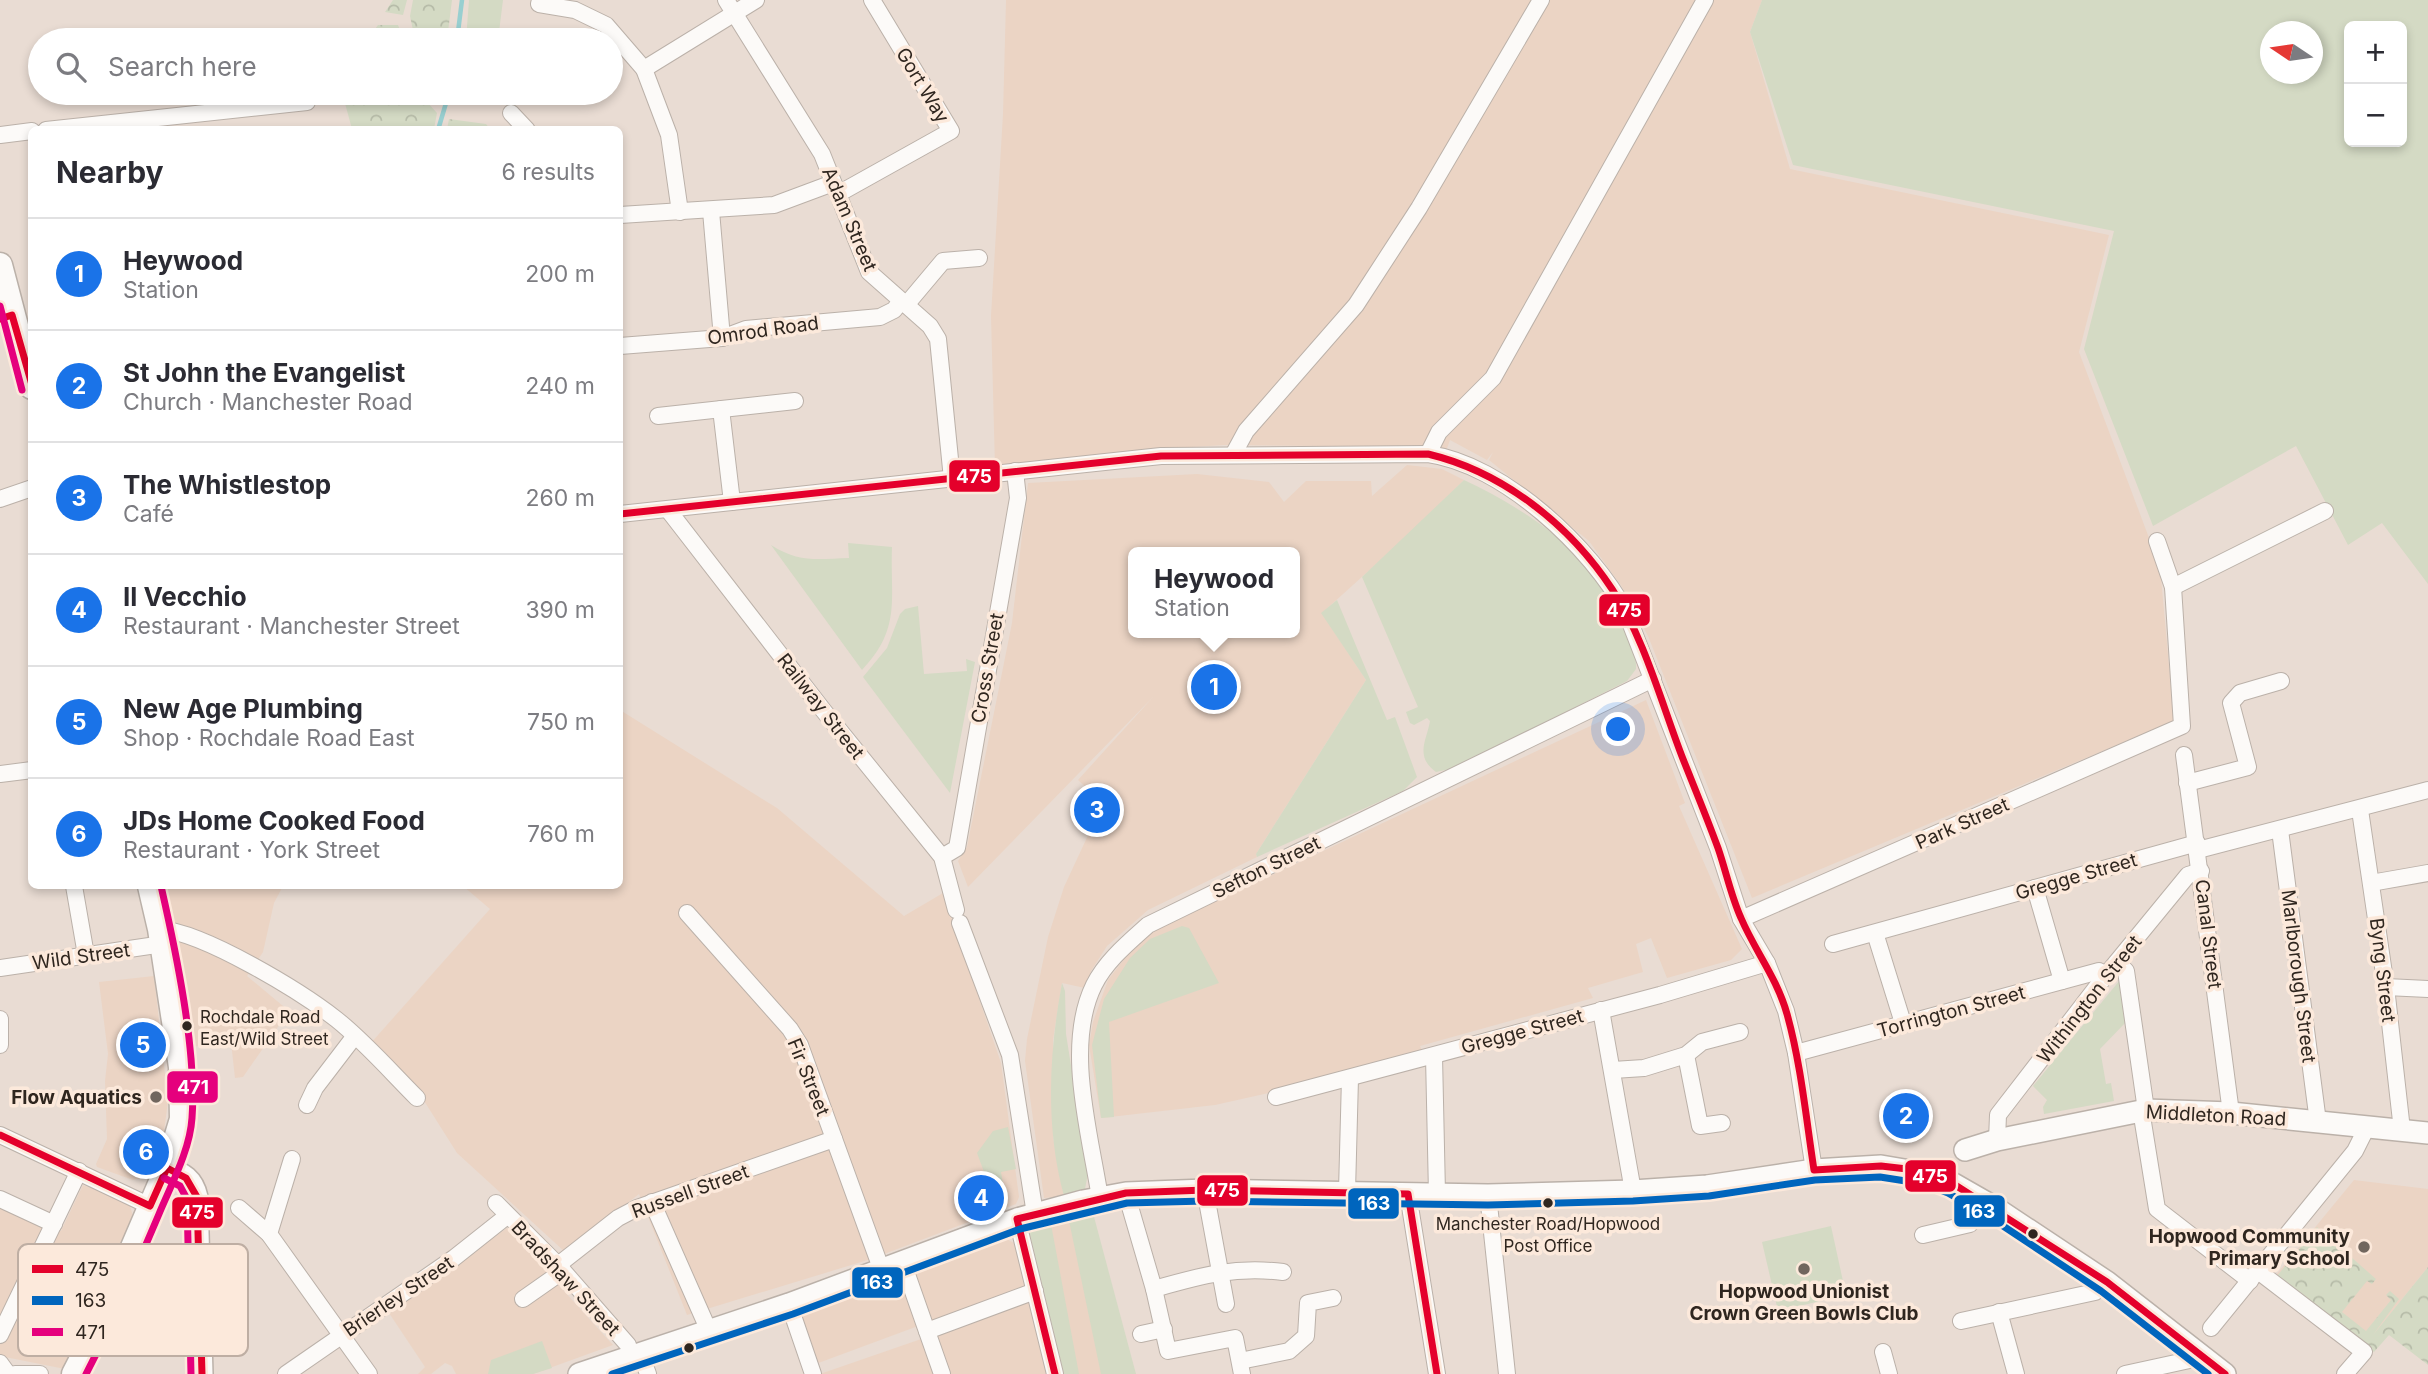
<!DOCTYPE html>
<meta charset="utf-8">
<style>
:root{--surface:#fff;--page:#f7f7f7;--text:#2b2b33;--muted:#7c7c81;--line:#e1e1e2;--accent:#1a73e8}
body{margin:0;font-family:Inter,sans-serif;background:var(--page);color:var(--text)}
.controls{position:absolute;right:21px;top:21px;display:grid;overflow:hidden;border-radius:10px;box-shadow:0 4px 10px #0003}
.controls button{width:63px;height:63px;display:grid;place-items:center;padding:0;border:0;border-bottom:2px solid var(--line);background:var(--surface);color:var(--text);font:35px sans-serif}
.compass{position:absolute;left:2260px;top:21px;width:63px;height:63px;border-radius:50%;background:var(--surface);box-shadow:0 4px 10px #0003;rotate:283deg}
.you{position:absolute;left:1619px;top:730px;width:24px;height:24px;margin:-18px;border:5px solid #fff;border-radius:50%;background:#1a73e8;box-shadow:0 0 0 10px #1a73e833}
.badge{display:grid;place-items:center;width:46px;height:46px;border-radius:50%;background:var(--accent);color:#fff;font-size:23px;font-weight:700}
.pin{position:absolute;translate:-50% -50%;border:4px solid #fff;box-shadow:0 2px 7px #0006}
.popup{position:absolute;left:1128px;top:547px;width:172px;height:91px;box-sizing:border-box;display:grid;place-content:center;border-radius:10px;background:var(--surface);filter:drop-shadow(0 2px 5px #0005);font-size:23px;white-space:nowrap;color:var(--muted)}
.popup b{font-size:26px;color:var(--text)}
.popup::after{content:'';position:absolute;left:50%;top:100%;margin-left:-14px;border:14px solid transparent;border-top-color:var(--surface)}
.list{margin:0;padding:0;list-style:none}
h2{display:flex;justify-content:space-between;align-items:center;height:91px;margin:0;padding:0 28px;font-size:30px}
h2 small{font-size:23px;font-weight:400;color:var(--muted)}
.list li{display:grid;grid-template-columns:46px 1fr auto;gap:21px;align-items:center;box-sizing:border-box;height:112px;padding:0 28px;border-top:2px solid var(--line)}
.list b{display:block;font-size:26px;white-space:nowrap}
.list p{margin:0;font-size:23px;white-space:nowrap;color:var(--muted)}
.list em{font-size:23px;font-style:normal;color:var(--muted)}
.icon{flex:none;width:38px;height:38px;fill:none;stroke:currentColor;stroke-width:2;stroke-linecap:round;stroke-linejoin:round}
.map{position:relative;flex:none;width:2428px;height:1374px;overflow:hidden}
.search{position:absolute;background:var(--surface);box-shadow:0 4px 10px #0003;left:28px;top:28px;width:595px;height:77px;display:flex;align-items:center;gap:18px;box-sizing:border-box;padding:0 24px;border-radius:38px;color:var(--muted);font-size:26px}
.panel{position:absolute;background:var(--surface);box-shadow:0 4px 10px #0003;left:28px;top:126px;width:595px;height:763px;border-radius:10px}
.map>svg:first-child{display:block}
.built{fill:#ebd4c4;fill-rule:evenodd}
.grass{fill:#d4dac4;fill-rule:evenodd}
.forest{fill:url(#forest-crowns)}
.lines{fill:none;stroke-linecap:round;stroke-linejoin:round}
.stream{stroke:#98cfd0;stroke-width:4.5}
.minor-casing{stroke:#bbb1a9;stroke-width:18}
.major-casing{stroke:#bbb1a9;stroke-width:24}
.highway-casing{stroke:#bbb1a9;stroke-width:27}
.minor{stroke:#fcfaf8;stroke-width:16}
.major{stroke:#fcfaf8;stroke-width:21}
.highway{stroke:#fcfaf8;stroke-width:24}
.bus-1-casing{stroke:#fce9db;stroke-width:12}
.bus-2-casing{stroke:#fce9db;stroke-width:12}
.bus-3-casing{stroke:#fce9db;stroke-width:12}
.bus-1{stroke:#e4002b;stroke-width:7}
.bus-2{stroke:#0065bd;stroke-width:7}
.bus-3{stroke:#e5007d;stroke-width:7}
.bus-dot{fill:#2f261f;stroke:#fce9db;stroke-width:2.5}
.poi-dot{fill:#70665e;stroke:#fce9db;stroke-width:2.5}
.labels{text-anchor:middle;stroke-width:7;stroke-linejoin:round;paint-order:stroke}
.bus-label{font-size:17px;fill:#2f261f;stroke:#fce9db;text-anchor:start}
.street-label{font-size:19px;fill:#2f261f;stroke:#fce9db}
.poi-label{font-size:19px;font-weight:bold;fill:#2f261f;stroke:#fce9db;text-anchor:end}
.key{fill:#fce9db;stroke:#beaea3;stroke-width:2}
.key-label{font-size:19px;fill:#2f261f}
.line-badge{stroke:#fce9db;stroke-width:2.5}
.badge-label{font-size:19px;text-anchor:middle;font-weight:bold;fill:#fff}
</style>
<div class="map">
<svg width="2428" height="1374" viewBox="0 0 2428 1374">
<defs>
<pattern id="forest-crowns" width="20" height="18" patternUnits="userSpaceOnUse" patternTransform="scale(1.75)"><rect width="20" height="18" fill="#d4dac4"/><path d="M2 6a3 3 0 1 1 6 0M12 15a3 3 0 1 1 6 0" fill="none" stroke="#b6bba8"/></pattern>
</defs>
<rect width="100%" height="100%" fill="#e9dcd3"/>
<!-- built -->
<g class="built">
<path d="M1006 0H1762L1750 32 1790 169 2109 235 2079 352 2160 567 2174 721 1752 898 1648 636 1622 587 1589 541 1489 460 1493 452 1487 460 1450 440 1446 451 1428 447 1224 445 1160 449 995 467 991 316 1003 114Z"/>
<path d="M1407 465 1442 469 1464 480 1415 529 1322 613 1366 680 1256 854 1257 857 1148 910 1107 946 1091 971 1085 988 1062 983 1053 1040V1137L1064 1196 1044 1198 1025 1061 1027 1039 1048 937 1064 887 1103 803 1078 780 1154 696 968 887 958 861 967 847 1012 623 1028 483 1197 474 1269 482 1284 502 1306 481H1371L1372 496ZM1134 552H1294V633H1134Z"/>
<path d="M1646 700 1685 803 1679 806 1742 949 1731 960 1667 978 1651 938 1636 944 1643 972 1588 988 1593 998 1420 1046 1422 1051 1327 1080 1215 1105 1101 1118 1089 1045 1093 1022 1108 980 1135 945 1154 931 1220 899Z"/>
<path d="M620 710 777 808 904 916 943 893 1001 1063 1019 1197 1016 1204 871 1259 687 1315 639 1194 565 1252 457 1153 414 1085 370 1044 490 909 463 886H620Z"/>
<path d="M165 886H283L274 903 263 952 247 976 289 1011 243 1077 235 1078 231 1042 190 1047Z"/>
<path d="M154 976 168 1101 163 1139 145 1177 133 1180 97 1167 96 1164 107 1139 105 1081 108 1054 99 982Z"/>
<path d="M2354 1180 2428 1189V1267L2365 1345 2276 1275Z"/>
<path d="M83 1185 129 1202 135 1224 65 1369 0 1356V1207L42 1227 61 1231Z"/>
<path d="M1068 1216 1136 1374H1064L1030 1229Z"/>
<path d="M507 1228 613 1345 533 1374H456L452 1366 445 1363 431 1374H418L425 1367 389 1313Z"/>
<path d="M1003 1237 1014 1243 1026 1286 813 1365 796 1314Z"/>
<path d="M1034 1300 1050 1374H820Z"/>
</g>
<!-- grass -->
<g class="grass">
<path d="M469 0H503L498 40H466Z"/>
<path d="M1762 0H2428V584L2382 523 2348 545 2296 446 2153 526 2084 349 2114 231 1793 165 1750 32ZM2349 26H2402V142H2349ZM2270 32H2312V74H2270Z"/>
<path d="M1464 480C1532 512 1599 558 1626 632 1631 644 1637 657 1636 669L1627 681 1455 768 1436 772C1414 756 1427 740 1430 721L1427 718 1414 725 1410 723 1406 712 1418 707 1362 577Z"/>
<path d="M848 543 892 547C890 599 902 628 862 670L771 545C799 563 817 559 849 558Z"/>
<path d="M1337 600 1387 720 1395 717 1417 777 1403 791 1257 857 1256 854 1366 680 1321 613Z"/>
<path d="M918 606 924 674 967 671 966 659 975 662 950 793 863 677 887 648 900 614 905 609Z"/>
<path d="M1182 926 1189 928 1219 983 1109 1022 1114 1117 1101 1118 1092 1045 1104 999 1130 958 1150 939Z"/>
<path d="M2120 980 2126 1022 2100 1049 2106 1084 2111 1083 2114 1101 2044 1114 2043 1107 2047 1100 2033 1086Z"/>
<path d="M1062 983 1065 991 1066 1034 1088 1173 1085 1189 1064 1196C1045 1127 1049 1052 1062 983Z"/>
<path d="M1008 1127 1016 1169 1001 1172 1003 1184 990 1188 977 1153 993 1131Z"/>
<path d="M1093 1213 1136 1374H1101L1068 1216Z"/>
<path d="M1050 1219 1079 1374H1064L1030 1235 1031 1226Z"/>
<path d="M1831 1226 1846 1295 1778 1311 1762 1242Z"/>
<path d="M542 1341 552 1368 533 1374H488L491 1360Z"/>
</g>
<!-- forest -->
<g class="forest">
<path d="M393 0H407L403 15 385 12Z"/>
<path d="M413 0H452L447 40H415L410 16Z"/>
<path d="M378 25H398L404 40H367Z"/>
<path d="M330 93H419L437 113 434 129H352L343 96 326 98Z"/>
<path d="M449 119 486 124 490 129H447Z"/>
<path d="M2317 1227 2376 1279 2372 1284 2367 1281 2342 1312 2366 1331 2391 1300 2386 1295 2390 1291 2399 1299 2373 1335 2428 1267V1365L2389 1335 2374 1352 2277 1276Z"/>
</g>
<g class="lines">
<!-- stream -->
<g class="stream">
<path d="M457 40 462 0"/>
<path d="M438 130 449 93"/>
</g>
<!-- minor casing -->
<g class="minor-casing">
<g id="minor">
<path d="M540 0 539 4 575 10 606 25 644 69 669 135 680 212"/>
<path d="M726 0 822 154 869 272 930 326 938 339 952 479"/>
<path d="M644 69 756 0"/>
<path d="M511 113 527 130"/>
<path d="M46 130 307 102"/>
<path d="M0 135 32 131"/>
<path d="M838 194 951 131 872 0"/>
<path d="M711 211 722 338"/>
<path d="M620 215 774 205 833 183"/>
<path d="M906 305 943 261 979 258"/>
<path d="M620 346 722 338 746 329 880 317 894 310 901 301"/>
<path d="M721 409 732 502"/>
<path d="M658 416 795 401"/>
<path d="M1428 454 1439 432 1493 378 1705 0"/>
<path d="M1233 455 1246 431 1356 305 1419 208 1541 0"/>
<path d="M0 499 32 488"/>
<path d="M669 511 823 710 942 857 956 910"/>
<path d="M620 514 1161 456 1428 454C1503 464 1592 548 1626 612L1718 848 1741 919 1767 963 1786 1011 1796 1053 1814 1170"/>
<path d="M2173 587 2325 511"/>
<path d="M2184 755 2231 1113"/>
<path d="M0 774 32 770"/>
<path d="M2187 783 2248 767 2231 703 2240 693 2281 681"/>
<path d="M2360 810 2386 987 2402 1130"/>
<path d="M2280 830 2318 1122"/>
<path d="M2198 850 2428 790"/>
<path d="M942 857 957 848 1018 498 1015 471"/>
<path d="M2371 883 2428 873"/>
<path d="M74 886 86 955"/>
<path d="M2035 888 2062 981"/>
<path d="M687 913 790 1029 800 1045 882 1271"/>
<path d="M1741 919 2182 726 2173 587 2157 541"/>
<path d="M960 923 1010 1055 1035 1214"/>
<path d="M160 929C205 933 300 991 336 1019 365 1042 391 1072 417 1098"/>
<path d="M1875 933 1903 1023"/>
<path d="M1833 944 2197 843"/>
<path d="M2117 962 2126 971 2146 1110"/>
<path d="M0 968 163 944"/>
<path d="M2386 987 2428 989"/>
<path d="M1601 1010 1633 1191"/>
<path d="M0 1019V1045"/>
<path d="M1796 1053 2099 971 2106 975"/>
<path d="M1686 1055 1700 1126 1722 1123"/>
<path d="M1434 1056 1437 1194"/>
<path d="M1613 1070 1644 1068 1686 1055 1702 1042 1740 1032"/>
<path d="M1276 1097 1660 995 1767 963"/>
<path d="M307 1105 315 1088 354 1037"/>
<path d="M2141 1110 2157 1209 2250 1281"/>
<path d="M0 1135 150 1206"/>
<path d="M1997 1140 1998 1115 2106 975 2188 875 2201 871"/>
<path d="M1205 1190 1226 1304"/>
<path d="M1347 1191 1350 1078"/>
<path d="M1126 1193 1154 1289 1168 1351 1235 1338 1242 1374"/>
<path d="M1408 1194 1437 1374"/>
<path d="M1488 1195 1507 1374"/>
<path d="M1100 1198C1090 1133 1064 1046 1094 985 1106 961 1128 943 1148 925L1653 679"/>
<path d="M0 1199 54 1224"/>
<path d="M652 1202 709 1331"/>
<path d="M496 1203 558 1265 628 1345 631 1356"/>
<path d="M239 1208 269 1234 369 1374"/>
<path d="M1017 1219 1055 1374"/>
<path d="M269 1234 292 1159"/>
<path d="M1923 1235 1970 1224 1985 1202"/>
<path d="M903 1263 942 1374"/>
<path d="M558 1265 618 1218 637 1208 834 1139"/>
<path d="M2258 1271 2364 1352 2345 1374"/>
<path d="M1154 1289C1200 1276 1234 1266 1283 1272"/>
<path d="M523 1299 563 1271"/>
<path d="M789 1304 813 1374"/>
<path d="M1999 1312 2016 1374"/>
<path d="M1961 1321 2095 1292 2107 1282"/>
<path d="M100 1324 202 1341"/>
<path d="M2211 1328 2355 1151 2367 1127"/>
<path d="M927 1331 1035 1291"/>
<path d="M1141 1334 1164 1329"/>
<path d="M0 1335 79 1171"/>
<path d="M640 1352 648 1374"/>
<path d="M1883 1352 1889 1374"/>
<path d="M1240 1361 1289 1351 1306 1336 1308 1303 1333 1298"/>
<path d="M0 1363 8 1374"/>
<path d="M15 1374H40"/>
<path d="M286 1374 454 1258 507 1216"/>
<path d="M2125 1374 2194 1359 2199 1353"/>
</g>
</g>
<!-- major casing -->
<g class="major-casing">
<g id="major">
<path d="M1965 1150 1997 1140 2146 1110 2231 1113 2428 1133"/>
<path d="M167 1168C183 1173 193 1179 197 1197L202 1374"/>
<path d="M579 1374 789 1304 1017 1219 1083 1201 1126 1193 1205 1190 1488 1195 1633 1191 1707 1186 1814 1170 1881 1166 1928 1174 1952 1183 1994 1207 2107 1282 2225 1374"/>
</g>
</g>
<!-- highway casing -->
<g class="highway-casing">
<g id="highway">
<path d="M0 265 32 387"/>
<path d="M74 1374 100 1324 167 1168 182 1119 181 1067 160 929 150 886"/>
</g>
</g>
<!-- minor -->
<use href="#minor" class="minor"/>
<!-- major -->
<use href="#major" class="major"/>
<!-- highway -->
<use href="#highway" class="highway"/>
<!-- bus-1 casing -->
<g class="bus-1-casing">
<g id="bus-1">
<path d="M0 319 12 315 32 385"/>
<path d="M620 514 1161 456 1428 454C1503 472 1569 524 1612 589 1644 637 1662 705 1683 759 1695 789 1707 818 1718 848 1726 871 1731 896 1741 918 1755 951 1777 978 1787 1014 1801 1064 1806 1118 1814 1170L1881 1166 1907 1169 1952 1183 2107 1282 2225 1374"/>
<path d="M0 1135 150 1206 167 1168 186 1178 197 1197 202 1374"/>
<path d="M1055 1374 1017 1219 1126 1193 1205 1190 1408 1194 1437 1374"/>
</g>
</g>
<!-- bus-2 casing -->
<g class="bus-2-casing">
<path id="bus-2" d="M612 1374 793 1314 1020 1229 1127 1203 1205 1201 1488 1205 1633 1201 1709 1196 1815 1180 1880 1177 1925 1184 1948 1193 1988 1216 2101 1291 2208 1374"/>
</g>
<!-- bus-3 casing -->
<g class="bus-3-casing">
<g id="bus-3">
<path d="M0 306 22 390"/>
<path d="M164 1178 180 1186 187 1199 191 1374"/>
<path d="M86 1374C113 1322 136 1268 159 1214 171 1185 190 1150 192 1118 197 1051 176 952 161 886"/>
</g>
</g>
<!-- bus-1 -->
<use href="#bus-1" class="bus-1"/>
<!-- bus-2 -->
<use href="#bus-2" class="bus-2"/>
<!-- bus-3 -->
<use href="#bus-3" class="bus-3"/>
</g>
<!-- markers -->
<g class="bus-dot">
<circle cx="187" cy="1026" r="6"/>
<circle cx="1548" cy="1203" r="6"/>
<circle cx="2033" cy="1234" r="6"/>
<circle cx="689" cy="1348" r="6"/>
</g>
<g class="poi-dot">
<circle cx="156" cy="1097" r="7"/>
<circle cx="2364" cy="1247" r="7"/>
<circle cx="1804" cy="1269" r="7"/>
</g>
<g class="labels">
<!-- bus labels -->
<g class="bus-label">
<text x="200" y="1023">Rochdale Road<tspan x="200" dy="22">East/Wild Street</tspan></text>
<text x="1548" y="1230" text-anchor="middle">Manchester Road/Hopwood<tspan x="1548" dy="22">Post Office</tspan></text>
</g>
<!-- street labels -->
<g class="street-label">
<text transform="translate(923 85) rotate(59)" y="7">Gort Way</text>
<text transform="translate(850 219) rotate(67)" y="7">Adam Street</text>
<text transform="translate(763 330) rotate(-8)" y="7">Omrod Road</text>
<text transform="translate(987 668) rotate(-80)" y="7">Cross Street</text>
<text transform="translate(821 706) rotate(52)" y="7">Railway Street</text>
<text transform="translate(1962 823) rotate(-24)" y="7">Park Street</text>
<text transform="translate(1266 867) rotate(-26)" y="7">Sefton Street</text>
<text transform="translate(2076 876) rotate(-16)" y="7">Gregge Street</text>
<text transform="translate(2209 934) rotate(83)" y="7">Canal Street</text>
<text transform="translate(81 956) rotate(-8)" y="7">Wild Street</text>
<text transform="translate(2383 970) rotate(83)" y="7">Byng Street</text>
<text transform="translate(2299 976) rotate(83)" y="7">Marlborough Street</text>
<text transform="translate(2089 999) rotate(-52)" y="7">Withington Street</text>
<text transform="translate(1951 1011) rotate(-15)" y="7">Torrington Street</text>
<text transform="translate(1522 1031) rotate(-15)" y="7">Gregge Street</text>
<text transform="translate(809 1077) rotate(68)" y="7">Fir Street</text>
<text transform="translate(2216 1115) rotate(3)" y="7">Middleton Road</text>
<text transform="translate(690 1191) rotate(-20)" y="7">Russell Street</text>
<text transform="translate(566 1278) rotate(47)" y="7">Bradshaw Street</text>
<text transform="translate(398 1296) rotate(-34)" y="7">Brierley Street</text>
</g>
<!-- poi labels -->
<g class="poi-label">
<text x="142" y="1104">Flow Aquatics</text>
<text x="2350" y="1243">Hopwood Community<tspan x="2350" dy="22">Primary School</tspan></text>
<text x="1804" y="1298" text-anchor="middle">Hopwood Unionist<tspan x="1804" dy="22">Crown Green Bowls Club</tspan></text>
</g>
</g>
<!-- legend -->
<rect x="18" y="1244" width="230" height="112" rx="10" class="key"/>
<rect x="32" y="1265" width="31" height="8" fill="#e4002b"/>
<rect x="32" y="1296" width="31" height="9" fill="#0065bd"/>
<rect x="32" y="1328" width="31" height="8" fill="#e5007d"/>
<g class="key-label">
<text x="75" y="1276">475</text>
<text x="75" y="1307">163</text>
<text x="75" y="1339">471</text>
</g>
<g class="line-badge">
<rect x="948" y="459" width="53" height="34" rx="7" fill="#e4002b"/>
<rect x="1598" y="593" width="53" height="34" rx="7" fill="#e4002b"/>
<rect x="166" y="1070" width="53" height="34" rx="7" fill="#e5007d"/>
<rect x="1904" y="1159" width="53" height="34" rx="7" fill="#e4002b"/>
<rect x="1196" y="1174" width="53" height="33" rx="7" fill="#e4002b"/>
<rect x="1347" y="1187" width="53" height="33" rx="7" fill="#0065bd"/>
<rect x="1953" y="1194" width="53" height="34" rx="7" fill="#0065bd"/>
<rect x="171" y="1196" width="53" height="33" rx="7" fill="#e4002b"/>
<rect x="851" y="1266" width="53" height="33" rx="7" fill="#0065bd"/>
</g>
<g class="badge-label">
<text x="974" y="483">475</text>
<text x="1624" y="617">475</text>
<text x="193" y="1094">471</text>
<text x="1930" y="1183">475</text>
<text x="1222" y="1197">475</text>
<text x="1374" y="1210">163</text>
<text x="1979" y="1218">163</text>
<text x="197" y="1219">475</text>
<text x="877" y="1289">163</text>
</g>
</svg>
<div class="controls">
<button>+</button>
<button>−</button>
</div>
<svg class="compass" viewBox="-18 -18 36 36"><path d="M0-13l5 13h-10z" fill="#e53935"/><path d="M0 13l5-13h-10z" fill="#7c7c81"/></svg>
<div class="you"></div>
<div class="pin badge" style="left:1214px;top:687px">1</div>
<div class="popup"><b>Heywood</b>Station</div>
<div class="pin badge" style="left:1906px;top:1116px">2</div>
<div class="pin badge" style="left:1097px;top:810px">3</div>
<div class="pin badge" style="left:981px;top:1198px">4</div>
<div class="pin badge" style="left:143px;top:1045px">5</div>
<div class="pin badge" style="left:146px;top:1152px">6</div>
<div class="search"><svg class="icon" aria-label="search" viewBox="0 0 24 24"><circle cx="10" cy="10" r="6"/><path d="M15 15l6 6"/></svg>Search here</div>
<section class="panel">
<h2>Nearby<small>6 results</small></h2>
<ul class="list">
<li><span class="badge">1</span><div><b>Heywood</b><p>Station</p></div><em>200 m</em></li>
<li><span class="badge">2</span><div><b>St John the Evangelist</b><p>Church · Manchester Road</p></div><em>240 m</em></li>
<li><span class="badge">3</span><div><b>The Whistlestop</b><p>Café</p></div><em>260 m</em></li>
<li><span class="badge">4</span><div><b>Il Vecchio</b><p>Restaurant · Manchester Street</p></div><em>390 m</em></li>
<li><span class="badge">5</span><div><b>New Age Plumbing</b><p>Shop · Rochdale Road East</p></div><em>750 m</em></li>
<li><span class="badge">6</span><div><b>JDs Home Cooked Food</b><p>Restaurant · York Street</p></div><em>760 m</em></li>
</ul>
</section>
</div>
